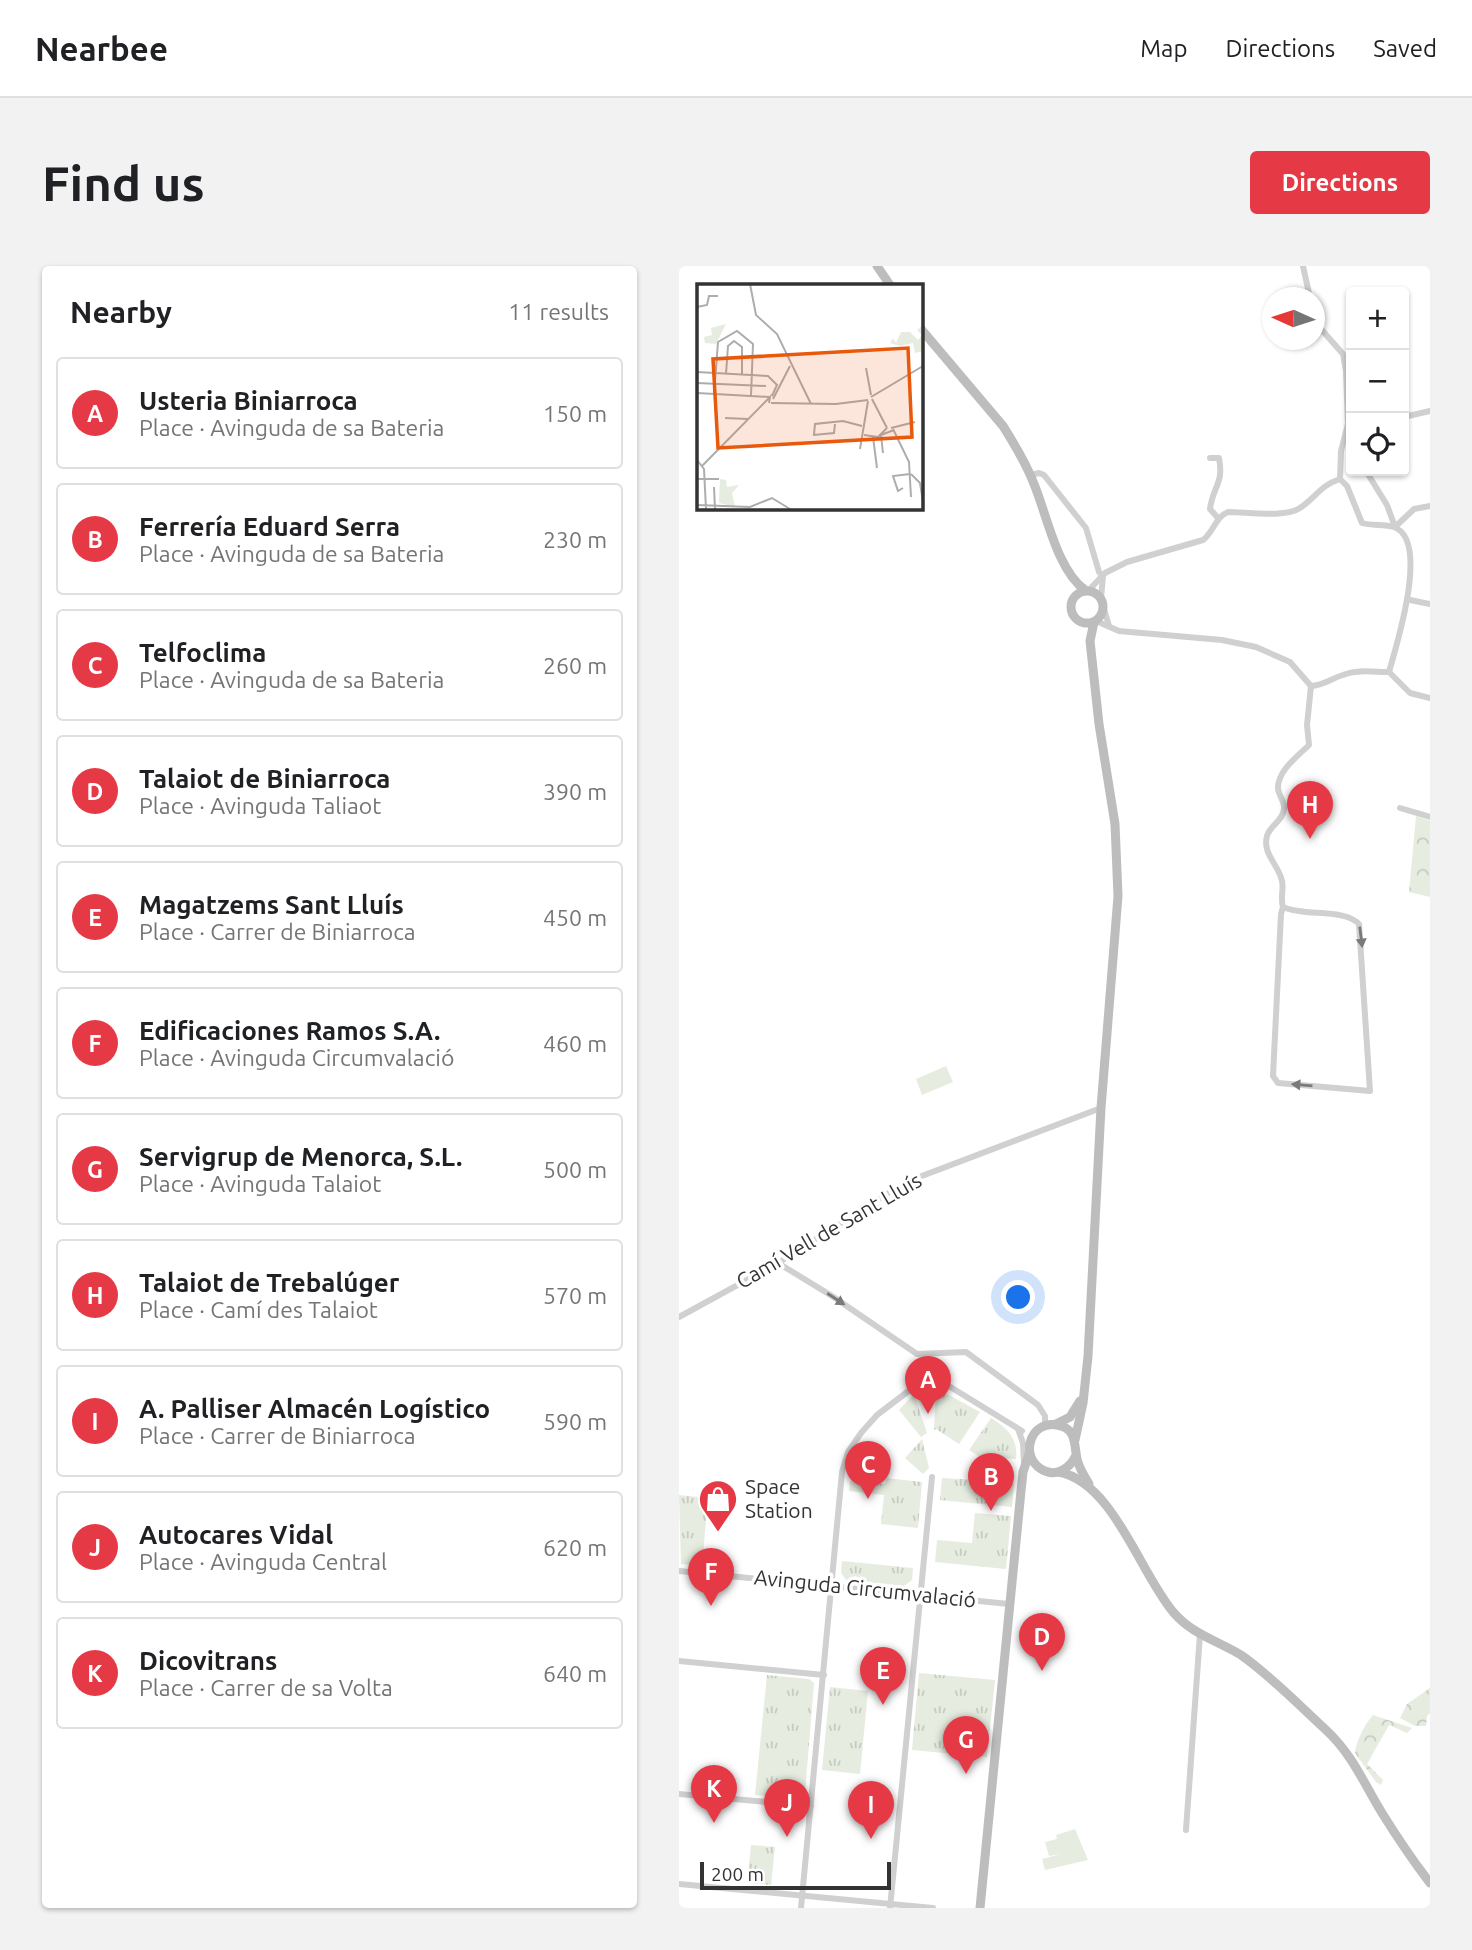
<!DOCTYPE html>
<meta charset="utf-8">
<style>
:root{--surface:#fff;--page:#f2f2f2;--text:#202124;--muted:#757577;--line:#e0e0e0;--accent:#e63946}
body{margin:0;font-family:Ubuntu,sans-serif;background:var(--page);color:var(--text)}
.controls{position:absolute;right:21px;top:21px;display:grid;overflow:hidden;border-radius:7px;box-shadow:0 2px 5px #0004}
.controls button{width:63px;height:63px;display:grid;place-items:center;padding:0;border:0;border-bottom:2px solid var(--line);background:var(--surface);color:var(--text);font:35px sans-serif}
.compass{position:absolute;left:583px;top:21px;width:63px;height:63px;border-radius:50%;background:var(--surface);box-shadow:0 2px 5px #0004;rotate:273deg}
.scale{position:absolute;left:21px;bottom:18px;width:191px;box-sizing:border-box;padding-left:7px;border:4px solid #333;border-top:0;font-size:19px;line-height:24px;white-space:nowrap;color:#333;-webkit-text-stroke:5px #fff;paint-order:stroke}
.you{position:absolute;left:340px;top:1032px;width:24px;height:24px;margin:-18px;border:5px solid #fff;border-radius:50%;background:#1a73e8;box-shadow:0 0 0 10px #1a73e833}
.badge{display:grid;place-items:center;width:46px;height:46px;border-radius:50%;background:var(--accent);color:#fff;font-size:23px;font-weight:700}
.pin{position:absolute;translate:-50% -58px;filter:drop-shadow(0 2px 4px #0008)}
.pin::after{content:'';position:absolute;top:37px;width:24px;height:21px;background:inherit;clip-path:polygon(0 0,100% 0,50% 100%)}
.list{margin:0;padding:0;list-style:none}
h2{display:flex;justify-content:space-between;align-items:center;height:91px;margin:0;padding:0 28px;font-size:30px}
h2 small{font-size:23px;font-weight:400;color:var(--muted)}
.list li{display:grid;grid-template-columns:46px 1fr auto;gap:21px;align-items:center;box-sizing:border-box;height:112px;margin:0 14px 14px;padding:0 14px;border:2px solid var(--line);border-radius:7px}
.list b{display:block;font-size:26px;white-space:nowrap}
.list p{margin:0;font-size:23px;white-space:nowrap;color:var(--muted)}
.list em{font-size:23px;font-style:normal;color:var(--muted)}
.icon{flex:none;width:38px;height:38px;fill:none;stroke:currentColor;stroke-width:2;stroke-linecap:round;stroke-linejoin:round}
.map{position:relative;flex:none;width:751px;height:1642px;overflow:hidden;border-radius:7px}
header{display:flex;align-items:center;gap:42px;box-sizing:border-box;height:98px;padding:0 35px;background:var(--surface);border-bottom:2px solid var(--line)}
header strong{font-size:33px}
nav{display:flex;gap:38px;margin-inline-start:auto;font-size:24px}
.intro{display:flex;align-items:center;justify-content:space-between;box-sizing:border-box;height:168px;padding:0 42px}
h1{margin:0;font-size:49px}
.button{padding:18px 32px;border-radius:7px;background:var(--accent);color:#fff;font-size:24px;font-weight:700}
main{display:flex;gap:42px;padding:0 42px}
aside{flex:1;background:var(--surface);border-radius:7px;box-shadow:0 2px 5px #0004}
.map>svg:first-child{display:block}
.grass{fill:url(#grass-tufts)}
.forest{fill:url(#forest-crowns)}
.pitch{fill:#e6ecdf}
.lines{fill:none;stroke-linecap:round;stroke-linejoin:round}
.minor{stroke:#d0d0d0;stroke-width:6}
.secondary{stroke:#bdbdbd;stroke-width:9}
.oneway{fill:#7a7a7a}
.labels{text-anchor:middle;stroke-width:7;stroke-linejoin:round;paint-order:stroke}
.street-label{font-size:21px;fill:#333;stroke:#fff}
.poi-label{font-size:21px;fill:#333;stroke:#fff;text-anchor:start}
.inset-road{fill:none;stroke:#adadad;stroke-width:2}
.view{fill:#e8590c;fill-opacity:0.15;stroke:#e8590c;stroke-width:3.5}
.inset-edge{fill:none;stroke:#333;stroke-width:3.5}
</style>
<header>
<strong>Nearbee</strong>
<nav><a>Map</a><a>Directions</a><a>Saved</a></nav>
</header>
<div class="intro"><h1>Find us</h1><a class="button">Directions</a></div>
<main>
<aside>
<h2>Nearby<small>11 results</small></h2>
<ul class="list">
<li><span class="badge">A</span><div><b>Usteria Biniarroca</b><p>Place · Avinguda de sa Bateria</p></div><em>150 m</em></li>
<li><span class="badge">B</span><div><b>Ferrería Eduard Serra</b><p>Place · Avinguda de sa Bateria</p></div><em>230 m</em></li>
<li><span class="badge">C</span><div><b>Telfoclima</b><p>Place · Avinguda de sa Bateria</p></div><em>260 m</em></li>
<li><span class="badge">D</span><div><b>Talaiot de Biniarroca</b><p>Place · Avinguda Taliaot</p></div><em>390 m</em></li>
<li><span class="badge">E</span><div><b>Magatzems Sant Lluís</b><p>Place · Carrer de Biniarroca</p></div><em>450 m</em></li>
<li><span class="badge">F</span><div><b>Edificaciones Ramos S.A.</b><p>Place · Avinguda Circumvalació</p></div><em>460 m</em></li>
<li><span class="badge">G</span><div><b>Servigrup de Menorca, S.L.</b><p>Place · Avinguda Talaiot</p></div><em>500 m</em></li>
<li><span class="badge">H</span><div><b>Talaiot de Trebalúger</b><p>Place · Camí des Talaiot</p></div><em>570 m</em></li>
<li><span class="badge">I</span><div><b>A. Palliser Almacén Logístico</b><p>Place · Carrer de Biniarroca</p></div><em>590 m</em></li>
<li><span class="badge">J</span><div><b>Autocares Vidal</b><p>Place · Avinguda Central</p></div><em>620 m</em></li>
<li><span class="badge">K</span><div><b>Dicovitrans</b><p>Place · Carrer de sa Volta</p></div><em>640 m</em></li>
</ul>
</aside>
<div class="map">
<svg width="751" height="1642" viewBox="0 0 751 1642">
<defs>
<pattern id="grass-tufts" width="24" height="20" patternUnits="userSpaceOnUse" patternTransform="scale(1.75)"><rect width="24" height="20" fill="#e6ecdf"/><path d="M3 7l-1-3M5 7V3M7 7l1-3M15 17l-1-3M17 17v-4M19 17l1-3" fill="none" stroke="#c6cbc0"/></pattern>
<pattern id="forest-crowns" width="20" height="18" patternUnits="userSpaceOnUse" patternTransform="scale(1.75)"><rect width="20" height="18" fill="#e6ecdf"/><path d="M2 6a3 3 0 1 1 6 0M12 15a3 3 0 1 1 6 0" fill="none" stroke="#c6cbc0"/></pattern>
</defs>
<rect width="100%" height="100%" fill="#fff"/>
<!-- grass -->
<g class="grass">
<path d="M257 1122 301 1146 280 1178 257 1163 255 1164Z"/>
<path d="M235 1128 248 1167 242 1171 220 1144Z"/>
<path d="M312 1152C329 1163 339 1172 337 1193L301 1191 290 1184Z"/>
<path d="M243 1173 250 1202 244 1208 226 1192Z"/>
<path d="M207 1212 243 1216 239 1262 202 1258 205 1229 170 1225 171 1215 206 1218Z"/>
<path d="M263 1212 335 1216 333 1241 261 1234Z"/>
<path d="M0 1229 29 1232 23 1300 2 1298Z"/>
<path d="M296 1247 332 1250 327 1303 256 1296 258 1274 293 1277Z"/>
<path d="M163 1295 234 1302 233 1314 225 1320 168 1315 162 1307Z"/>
<path d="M240 1407 316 1414 308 1491 233 1484Z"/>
<path d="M88 1409 130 1413 135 1417 126 1527 122 1533 76 1529Z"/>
<path d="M151 1421 189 1425 181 1508 143 1504Z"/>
<path d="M72 1579 96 1581 92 1619 68 1617Z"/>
</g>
<!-- forest -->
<g class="forest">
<path d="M737 550 751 555V631L730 626Z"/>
<path d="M751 1422V1447L748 1450 747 1460H736L721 1452 728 1438Z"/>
<path d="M694 1449 733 1462 728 1467 710 1459 688 1498 704 1514 702 1519 697 1516 676 1487C677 1475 686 1458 694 1449Z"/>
</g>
<!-- pitch -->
<g class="pitch">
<path d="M267 800 274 816 243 829 237 813Z"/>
<path d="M396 1563 409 1594 366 1604 363 1593 382 1588 370 1590 366 1576 378 1573 377 1569Z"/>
</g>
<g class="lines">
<!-- minor -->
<g class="minor">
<path d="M624 0 631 32"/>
<path d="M636 48 642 63 664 88 667 105 669 158 662 185 661 213"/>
<path d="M725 151 751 145"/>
<path d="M531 192H540C545 218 534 220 531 243L539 252"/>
<path d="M687 205 708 239 716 261 735 243 751 240"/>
<path d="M352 209 360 207 365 209 407 262 420 306 424 310 422 332"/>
<path d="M661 213 668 220 683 257C693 260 705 258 715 261 751 274 718 377 710 406"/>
<path d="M410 324 426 307 448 296 524 274C535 266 536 251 549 246 568 246 606 252 621 242 638 231 640 220 661 213"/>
<path d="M731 334 751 338"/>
<path d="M425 343 430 360"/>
<path d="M417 355 440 365 543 374 577 381 611 396 632 420"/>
<path d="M632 420C645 419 651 413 664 409 678 403 695 406 710 406L731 427 751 432"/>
<path d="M721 542 751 551"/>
<path d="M604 641C626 651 664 642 680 658L691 825 599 817 594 810 602 648 604 641C601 632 605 624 603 615 600 599 583 588 588 570 591 559 604 555 605 543 606 536 600 530 599 523 598 505 619 490 630 479L628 459 632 420"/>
<path d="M99 997 153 1030 238 1088 287 1086 359 1139 366 1150V1160"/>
<path d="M0 1051 99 997 227 916 422 842"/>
<path d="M339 1163 344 1177 345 1197"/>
<path d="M0 1305 330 1338"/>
<path d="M0 1395 145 1409"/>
<path d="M0 1528 132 1540"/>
<path d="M507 1564 521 1368"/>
<path d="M0 1618 254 1642"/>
<path d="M122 1642 163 1206 169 1186 182 1167 198 1149 240 1117H265L343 1165"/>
<path d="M211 1642 253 1211"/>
</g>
<!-- secondary -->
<g class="secondary">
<path d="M198 0 211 19"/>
<path d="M242 63 324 160C336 179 347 197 355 218 368 249 378 304 406 324"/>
<circle cx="408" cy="341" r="16"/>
<path d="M377 1158 391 1151 401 1135"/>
<path d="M396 1174 404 1137 409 1090 422 842 439 630 436 558 420 458 411 375 415 356"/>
<path d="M397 1189C391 1203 376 1212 362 1203 340 1189 352 1154 378 1159 398 1162 395 1179 398 1193 400 1202 405 1210 410 1218"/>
<path d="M380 1206C435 1217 461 1308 495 1347 513 1368 539 1375 562 1389 592 1410 620 1439 646 1463 674 1489 684 1516 703 1547 718 1571 734 1595 751 1617"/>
<path d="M301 1642 342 1225 344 1206 350 1188"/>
</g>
</g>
<!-- one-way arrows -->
<defs><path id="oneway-solid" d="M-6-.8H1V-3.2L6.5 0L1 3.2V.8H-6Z" transform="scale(1.75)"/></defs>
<g class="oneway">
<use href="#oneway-solid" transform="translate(682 671) rotate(83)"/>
<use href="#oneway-solid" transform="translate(623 819) rotate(-175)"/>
<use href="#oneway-solid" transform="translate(157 1033) rotate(33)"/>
</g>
<!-- icons -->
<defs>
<g id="shop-pin" transform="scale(2.0125)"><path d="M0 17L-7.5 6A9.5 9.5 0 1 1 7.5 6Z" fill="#e63946" stroke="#fff"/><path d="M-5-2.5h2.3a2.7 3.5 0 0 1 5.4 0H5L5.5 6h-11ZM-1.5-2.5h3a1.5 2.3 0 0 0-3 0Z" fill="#fff"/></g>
</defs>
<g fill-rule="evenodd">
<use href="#shop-pin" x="39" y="1233"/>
</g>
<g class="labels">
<!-- street labels -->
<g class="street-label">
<text transform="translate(150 965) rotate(-30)" y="7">Camí Vell de Sant Lluís</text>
<text transform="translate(186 1323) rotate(6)" y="7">Avinguda Circumvalació</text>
</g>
<!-- poi labels -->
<g class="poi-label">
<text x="66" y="1228">Space<tspan x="66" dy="24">Station</tspan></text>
</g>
</g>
<!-- overview -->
<g transform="translate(18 18)">
<rect width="226" height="226" fill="#fff"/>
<path d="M29 40 19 60 8 59 7 53 15 51 14 44Z" fill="#e6ecdf"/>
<path d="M226 41V67L218 69 216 59 203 62 193 59 196 54 199 59 204 48H213L221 56 225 51 220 46ZM23 195 29 196 30 203 42 201 35 209 38 223 22 219Z" fill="#e6ecdf"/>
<path class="inset-road" d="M53 0 59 31 80 50 114 120M0 23 10 21 12 12H21M169 84 174 111M0 88 71 92 80 101 75 112M29 90 31 62 37 57 45 63V90M0 99 69 102M0 109 72 113M17 110 21 58 40 47 56 60 54 112M174 113 226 82M76 115 93 82M175 115 190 144M74 119 139 120 171 116M28 134 51 135M138 140 137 149 117 151 118 140 146 137 165 142M194 144 218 138M196 145 212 178 214 213M167 151 181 153 190 144M176 153 180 184M163 165 171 117M186 169 184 151 197 146M0 176 7 185 9 225M5 182 73 113 72 119M214 190 223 199 226 218M0 195H22M17 203 18 225M206 204 201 207 196 192 213 190M0 221 53 223 75 214 93 225"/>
<path class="view" d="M211 64 215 153 21 164 16 75Z"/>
<rect width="226" height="226" class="inset-edge"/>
</g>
</svg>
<div class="controls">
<button>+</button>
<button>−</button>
<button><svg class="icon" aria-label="locate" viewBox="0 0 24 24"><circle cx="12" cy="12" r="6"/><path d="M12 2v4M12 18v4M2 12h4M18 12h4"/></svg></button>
</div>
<svg class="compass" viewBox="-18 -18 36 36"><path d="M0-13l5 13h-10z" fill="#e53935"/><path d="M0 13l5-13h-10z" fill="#757577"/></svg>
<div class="scale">200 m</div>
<div class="you"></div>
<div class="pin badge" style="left:249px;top:1148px">A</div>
<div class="pin badge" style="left:312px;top:1245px">B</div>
<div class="pin badge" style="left:189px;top:1233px">C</div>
<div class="pin badge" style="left:363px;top:1405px">D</div>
<div class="pin badge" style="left:204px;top:1439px">E</div>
<div class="pin badge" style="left:32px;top:1340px">F</div>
<div class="pin badge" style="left:287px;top:1508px">G</div>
<div class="pin badge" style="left:631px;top:573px">H</div>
<div class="pin badge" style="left:192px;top:1573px">I</div>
<div class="pin badge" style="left:108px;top:1571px">J</div>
<div class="pin badge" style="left:35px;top:1557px">K</div>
</div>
</main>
